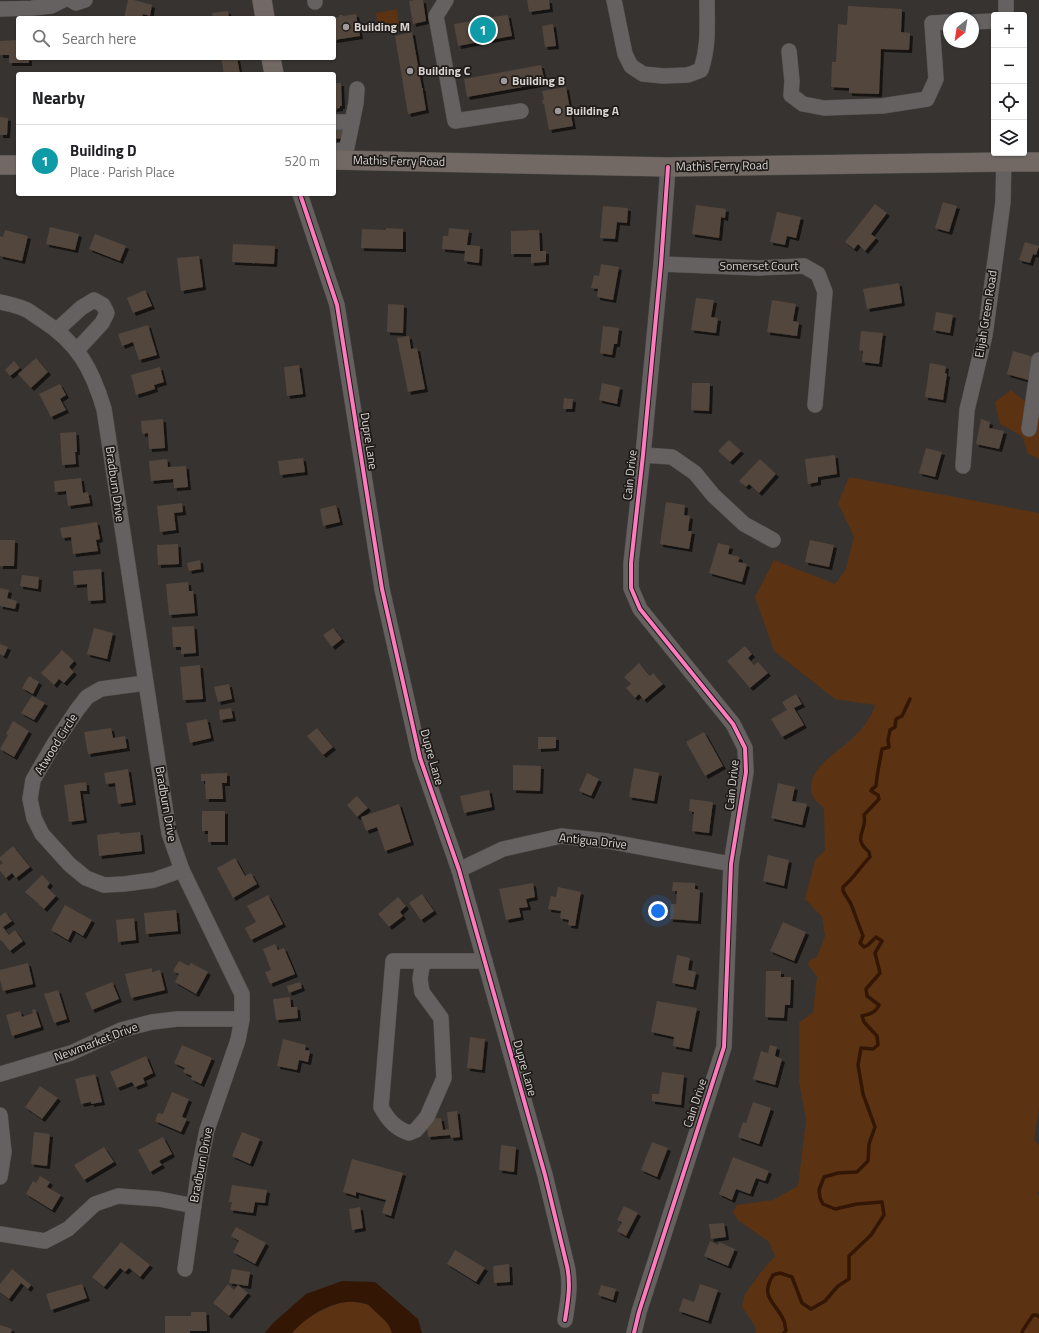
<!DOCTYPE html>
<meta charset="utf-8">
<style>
:root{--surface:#fff;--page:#f2f2f2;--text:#202124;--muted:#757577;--line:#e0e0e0;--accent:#5a5858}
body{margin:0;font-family:"Titillium Web",sans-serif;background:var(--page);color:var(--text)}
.controls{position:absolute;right:12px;top:12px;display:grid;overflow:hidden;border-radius:4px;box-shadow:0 1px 3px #0004}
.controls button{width:36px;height:36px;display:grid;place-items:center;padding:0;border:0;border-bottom:1px solid var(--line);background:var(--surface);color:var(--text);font:20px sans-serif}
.compass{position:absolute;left:943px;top:12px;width:36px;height:36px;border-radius:50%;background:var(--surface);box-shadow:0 1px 3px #0004;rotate:210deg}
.you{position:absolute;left:658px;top:911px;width:14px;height:14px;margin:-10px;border:3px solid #fff;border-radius:50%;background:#1a73e8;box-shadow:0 0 0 6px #1a73e833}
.badge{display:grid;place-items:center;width:26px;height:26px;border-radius:50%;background:var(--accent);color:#fff;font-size:13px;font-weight:700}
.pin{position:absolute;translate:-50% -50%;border:2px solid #fff;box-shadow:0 1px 4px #0006}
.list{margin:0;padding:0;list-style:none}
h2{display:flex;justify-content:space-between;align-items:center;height:52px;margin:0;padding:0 16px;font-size:17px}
h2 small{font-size:13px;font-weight:400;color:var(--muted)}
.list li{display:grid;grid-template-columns:26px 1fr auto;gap:12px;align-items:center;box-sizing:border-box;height:72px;padding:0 16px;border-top:1px solid var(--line)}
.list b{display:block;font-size:15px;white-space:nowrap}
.list p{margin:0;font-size:13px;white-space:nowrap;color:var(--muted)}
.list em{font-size:13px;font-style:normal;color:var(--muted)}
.icon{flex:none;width:22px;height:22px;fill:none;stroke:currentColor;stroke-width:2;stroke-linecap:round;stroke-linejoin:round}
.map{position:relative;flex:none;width:1039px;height:1333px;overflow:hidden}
.search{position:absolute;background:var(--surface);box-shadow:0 1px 3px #0004;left:16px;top:16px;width:320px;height:44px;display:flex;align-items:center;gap:10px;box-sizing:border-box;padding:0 14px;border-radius:4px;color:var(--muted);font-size:15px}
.panel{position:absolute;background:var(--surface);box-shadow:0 1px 3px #0004;left:16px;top:72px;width:320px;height:124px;border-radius:4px}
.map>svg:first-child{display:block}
.green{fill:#5b3313}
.water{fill:#331704}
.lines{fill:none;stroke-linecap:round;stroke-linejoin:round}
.stream{stroke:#331704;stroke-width:3.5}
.building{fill:#53463c;filter:url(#shadow)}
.minor-casing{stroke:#53504d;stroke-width:16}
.major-casing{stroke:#53504d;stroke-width:20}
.minor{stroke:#646160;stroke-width:15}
.major{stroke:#726964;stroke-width:19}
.cycleway-casing{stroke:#1e1b19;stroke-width:6}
.cycleway{stroke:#fd7abc;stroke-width:4}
.poi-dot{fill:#a09b98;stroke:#1e1b19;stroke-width:1.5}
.labels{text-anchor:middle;stroke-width:3.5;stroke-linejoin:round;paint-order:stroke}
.poi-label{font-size:12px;font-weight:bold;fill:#d8d3d0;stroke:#1e1b19;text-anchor:start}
.street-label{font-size:12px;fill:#d8d3d0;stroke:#1e1b19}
</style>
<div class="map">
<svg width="1039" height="1333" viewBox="0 0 1039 1333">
<defs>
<filter id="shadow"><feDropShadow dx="3" dy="3" stdDeviation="0" flood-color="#0009"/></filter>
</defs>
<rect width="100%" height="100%" fill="#373330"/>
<!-- green -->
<g class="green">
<path d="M397 9 399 25 378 28 376 13Z"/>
<path d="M1011 390 1037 411 1039 410V459L1028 454 1022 436 1000 424 995 402Z"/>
<path d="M849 477 1039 513V1109L1034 1140 1039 1145V1191L1037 1193 1039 1196V1333H756L755 1326 742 1307 745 1294 761 1272 775 1256 769 1242 738 1220 733 1212 737 1205 773 1200 798 1186 806 1120 799 1081V1023L813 1012 817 976 808 965 810 960 817 957 825 936 822 917 805 899 815 860 825 850 824 809C820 804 813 799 811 792 807 767 842 750 857 734 866 724 871 717 875 705L835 699 774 651 755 597 774 560 835 584 846 569 854 537 838 503Z"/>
<path d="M345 1301 367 1304 388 1323 392 1333H292C308 1315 324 1309 345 1301Z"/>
</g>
<!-- water -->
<path class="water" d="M342 1281 375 1282 418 1319 422 1333H392C389 1324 385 1320 378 1314 374 1311 370 1305 366 1304 340 1295 309 1314 292 1333H265L273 1323 306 1294Z"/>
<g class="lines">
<!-- stream -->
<g class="stream">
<path d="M784 1333 786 1330C785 1327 785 1323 784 1321 776 1302 759 1298 773 1275L780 1273 792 1277 802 1303 811 1309 825 1301 838 1286 849 1279V1256L871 1235 884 1215 882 1202 857 1204 835 1209 823 1204 820 1198 819 1190 824 1177 838 1173 857 1172 868 1161 869 1144 875 1127 863 1094 858 1065 861 1048 873 1049 878 1045 877 1036 864 1022 862 1016C869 1014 876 1013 879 1005L867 996 866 989 880 973 875 953 882 941 876 937 868 945 864 947 860 943 863 936 851 904 843 891V887C854 878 860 867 870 857L869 852C851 837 868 832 864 815L879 799 878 795 871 791 872 789 876 786C877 773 880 761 882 749L889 747 888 740 890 730 895 727 896 719 902 716 910 699"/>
<path d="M1022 1333 1023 1330 1033 1315H1037L1039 1317"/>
</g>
</g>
<!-- building -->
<g class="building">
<path d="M128 0H134L152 5 150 16 143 14 142 18H124Z"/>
<path d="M415 0H423L426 21 413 24 409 1Z"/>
<path d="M527 0H549L550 9 529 12Z"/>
<path d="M848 6 902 9 901 32 910 33 909 50 881 49 879 94 849 93V88L831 87 832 62H836L838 24 847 25Z"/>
<path d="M228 11 229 18H213L212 13Z"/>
<path d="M356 14 360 36 334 40V18L339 17V15H342L343 16Z"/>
<path d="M508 15 512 36 458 46 454 24 492 18V17Z"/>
<path d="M553 24 556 46 545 47 542 26Z"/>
<path d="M412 32 422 88H423V92L426 110 408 114 395 36Z"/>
<path d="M18 40V58H29V63H9V55H0V41Z"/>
<path d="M221 58H237L240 74H224Z"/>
<path d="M541 65 545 83 467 97 464 79Z"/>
<path d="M334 83H341L342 106H340V108L334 109Z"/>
<path d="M566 87 573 126 549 130 544 104H543L542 100H544L542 91Z"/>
<path d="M0 117 8 118 7 135H0Z"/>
<path d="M344 125V138L334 139V126Z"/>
<path d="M943 202 957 206 949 232 935 228Z"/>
<path d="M875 204 887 213 871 234 876 238 865 251 858 244 854 249 845 242Z"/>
<path d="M696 205 726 209 725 218 721 217 719 238 692 234Z"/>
<path d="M603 206 628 208 627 223 617 222 615 239 600 238Z"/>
<path d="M777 212 801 217 796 238 787 236 785 245 770 242Z"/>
<path d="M50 227 79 234 75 250 46 244Z"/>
<path d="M386 228 403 229V249L361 248 362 229 386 230Z"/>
<path d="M449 228 469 230 467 245 480 246 479 263 464 261 465 251 442 249 443 236H448Z"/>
<path d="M5 230 28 236 22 261 0 256V236L3 237Z"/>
<path d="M539 230 540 251H546V262L531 263V254H511V231Z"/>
<path d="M95 234 126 246 120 261 89 249Z"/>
<path d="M1025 242 1039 246 1036 255 1033 254 1030 263 1019 260Z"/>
<path d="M233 244 275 246 274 264 232 262Z"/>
<path d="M199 256 203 287 181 291 177 258Z"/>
<path d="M601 264 619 267 613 300 597 297 598 289 591 288 594 275 599 276Z"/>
<path d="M899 283 902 303 867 309 863 289Z"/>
<path d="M145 290 152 306 133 313 127 298Z"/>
<path d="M696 298 714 300 711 317 718 318 716 333 691 330Z"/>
<path d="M772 300 796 304 793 321 799 322 797 336 767 332Z"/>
<path d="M388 304 404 305 403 333 387 332Z"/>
<path d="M936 312 953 315 950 333 933 330Z"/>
<path d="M148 325 157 355 139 360 133 342 122 346 118 334Z"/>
<path d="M603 326 619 328 617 344H614L612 355 600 353Z"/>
<path d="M861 331 883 333 879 364 862 362 863 351 859 350Z"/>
<path d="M409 336 411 349 417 348 425 389 408 392 397 338Z"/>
<path d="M1013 351 1034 357 1028 380 1007 374Z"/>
<path d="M36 358 48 372 31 388 18 374Z"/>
<path d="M14 361 20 368 10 376 5 370Z"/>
<path d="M930 363 946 366 945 373 947 374 943 400 925 397Z"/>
<path d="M299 365 303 394 287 396 284 367Z"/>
<path d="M160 367 164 382 154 385 155 389 136 395 131 375Z"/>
<path d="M602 383 620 387 617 404 599 400Z"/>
<path d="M692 383H710L709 411 691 410Z"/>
<path d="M60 384 66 395 60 399 66 410 51 417 39 394Z"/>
<path d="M564 398 573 399 572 409H563Z"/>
<path d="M163 419 165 448 149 449 148 433 142 434 141 421Z"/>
<path d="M981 419 990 422 989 428 1004 431 999 449 976 444Z"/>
<path d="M76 432 77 452H75L76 464 62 465 60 433Z"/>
<path d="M729 440 741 451 730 462 718 451Z"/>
<path d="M926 448 942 452 935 477 919 473Z"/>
<path d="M835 455 837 474 818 477V482L808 484 805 459Z"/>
<path d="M303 458 305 472 280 475 278 461Z"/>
<path d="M167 459 168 467 186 466 188 487 174 488 173 479 151 481 149 461Z"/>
<path d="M760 459 776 474 759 493 749 484 746 487 739 481Z"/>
<path d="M81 478 83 493 88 492 90 503 68 506 66 491 55 492 54 481Z"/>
<path d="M666 502 685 505 684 515 690 516 688 531H692L689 549 660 544Z"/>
<path d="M182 503 183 512 174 513 176 530 160 532 157 506Z"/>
<path d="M336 505 340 522 323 526 320 509Z"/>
<path d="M97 522 100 539 96 540 98 551 73 554 71 537 62 538 60 528Z"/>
<path d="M0 540H15L14 566H0Z"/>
<path d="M810 540 834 545 829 567 805 562Z"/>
<path d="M718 543 730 546 728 554 740 557 738 562 747 564 742 582 709 573Z"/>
<path d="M178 544 179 564 158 565 157 545Z"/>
<path d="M200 560 201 569 189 571 187 563Z"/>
<path d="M101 569 103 600 88 601 87 584 74 585 73 571Z"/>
<path d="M22 575 39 577 38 589 20 586Z"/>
<path d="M188 582 189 591H193L195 613 169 615 166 584Z"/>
<path d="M0 588 9 590 7 598 17 601 15 609 0 606Z"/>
<path d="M194 626 196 653 181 654V647H173L172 627Z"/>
<path d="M94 628 113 633 107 659 87 654Z"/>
<path d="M333 628 342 639 332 647 323 635Z"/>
<path d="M0 644 8 647 4 656 0 654Z"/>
<path d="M745 646 752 654 748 658 754 665 758 662 768 673 750 688 727 661Z"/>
<path d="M62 650 74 661 69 667 74 672 64 683 59 679 54 685 41 673Z"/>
<path d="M639 663 650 676 653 673 663 684 644 700 639 694 635 698 626 688 631 684 624 677Z"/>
<path d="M200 665 203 699 183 700 180 667Z"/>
<path d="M29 676 39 682 33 694 22 688Z"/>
<path d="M229 684 232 699 218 702 214 687Z"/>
<path d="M796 694 802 704 794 708 804 725 782 737 771 719 787 710 782 702Z"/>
<path d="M32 696 45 703 34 720 21 713Z"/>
<path d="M231 708 233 718 220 720 219 710Z"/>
<path d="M207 719 211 738 190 743 186 723Z"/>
<path d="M13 721 29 731 14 757 0 749 8 735 6 734Z"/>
<path d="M111 728 113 738 125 736 127 748 88 754 84 732Z"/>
<path d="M317 728 333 747 323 755 307 736Z"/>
<path d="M704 732 723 766 705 776 686 742Z"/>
<path d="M538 737H556V748L538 749Z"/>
<path d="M513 765 541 766 540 791 513 790Z"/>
<path d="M634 768 659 773 654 801 629 797Z"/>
<path d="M128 769 133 802 118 804 115 783 106 784 104 773Z"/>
<path d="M227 773V783H222L223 799H206L205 781H201V774Z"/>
<path d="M587 773 599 779 591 796 579 791Z"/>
<path d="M86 782 87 791H80L84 820 69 822 64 785Z"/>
<path d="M778 783 795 787 792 801 807 804 802 825 771 818Z"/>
<path d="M489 790 492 807 464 813 460 796Z"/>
<path d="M357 796 368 808 357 817 347 805Z"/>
<path d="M690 799 713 802 709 833 692 831 694 812 689 811Z"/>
<path d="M399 804 411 842 385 851 377 827 366 831 361 817Z"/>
<path d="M202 811H225V842H208V831H202Z"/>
<path d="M119 832 120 834 140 832 142 851 99 856 97 835Z"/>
<path d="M13 846 30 867 16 878 12 873 6 878 0 871V865L3 863 0 860V857Z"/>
<path d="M768 855 789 860 784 886 763 881Z"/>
<path d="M235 858 245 876 251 873 257 884 233 898 217 868Z"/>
<path d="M42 875 50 883 47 887 56 896 44 909 25 892Z"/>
<path d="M673 882 695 883V889L700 890 698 921 670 919 671 904H676L677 891H672Z"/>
<path d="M533 883 535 897 526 899 528 907 519 908 521 917 506 920 499 889Z"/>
<path d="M558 887 581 892 575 926 568 925 569 920 560 918 561 911 548 909 551 896 556 897Z"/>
<path d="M422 894 434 911 421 920 409 903Z"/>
<path d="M268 895 283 924 251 940 245 928 256 922 247 906Z"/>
<path d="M398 897 406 906 400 912 403 916 389 927 378 914Z"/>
<path d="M65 905 92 920 83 936 73 930 68 940 51 930Z"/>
<path d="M176 910 178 931 146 934 144 913Z"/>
<path d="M5 912 12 921 3 927 9 935 15 930 23 941 10 951 1 940 0 941V916Z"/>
<path d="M134 918 136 940 118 942 116 920Z"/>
<path d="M783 922 806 932 794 961 770 951Z"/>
<path d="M275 944 278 950 284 948 295 974 270 984 265 972 271 970 263 949Z"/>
<path d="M677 955 690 958 688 970 696 972 693 987 672 983Z"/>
<path d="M179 961 189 966 191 963 208 972 196 994 175 982 179 974 173 971Z"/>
<path d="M28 963 33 984 3 991 0 980V970Z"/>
<path d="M152 968V972L160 970 165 990 131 998 125 974Z"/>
<path d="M766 971H781V977H791L790 1005H785L784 1018 765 1017Z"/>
<path d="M112 982 119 999 92 1010 85 993Z"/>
<path d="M300 982 302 988 289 993 287 986Z"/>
<path d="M58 990 67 1019 54 1023 44 994Z"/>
<path d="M290 997 291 1007H297L298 1018 276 1020 273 999Z"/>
<path d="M657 1001 697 1008 689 1049 673 1046 674 1037 651 1032Z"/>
<path d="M35 1009 41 1027 12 1036 6 1015 20 1011 22 1017 33 1013 32 1010Z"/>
<path d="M470 1037 485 1039 482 1070 467 1068Z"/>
<path d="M283 1039 306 1045 305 1050 310 1051 308 1062 299 1060 297 1070 277 1066Z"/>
<path d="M182 1045 212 1058 201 1084 191 1079 192 1076 183 1072 185 1068 174 1063Z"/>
<path d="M770 1045 777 1047 775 1056 782 1059 775 1085 753 1079 761 1051 768 1053Z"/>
<path d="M146 1056 153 1073 143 1078 145 1083 135 1087 132 1082 117 1088 110 1072Z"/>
<path d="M662 1072 684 1075 681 1105 652 1101V1094H659Z"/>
<path d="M95 1074 102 1102 91 1104V1102L81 1104 75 1079Z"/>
<path d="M40 1086 58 1098 42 1119 25 1107Z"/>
<path d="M172 1092 189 1099 182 1117 187 1119 181 1132 155 1121 158 1113 163 1114Z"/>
<path d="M753 1102 771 1108 759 1144 738 1137 743 1122 746 1123Z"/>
<path d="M457 1111 460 1137 451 1138 450 1135 428 1137 426 1119 441 1118 443 1130 449 1129 447 1112Z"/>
<path d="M34 1132 50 1134 47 1166 31 1164Z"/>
<path d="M242 1132 260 1139 250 1164 232 1156Z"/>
<path d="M163 1137 172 1154 159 1161 162 1165 150 1172 138 1150Z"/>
<path d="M652 1142 668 1148 657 1177 641 1170Z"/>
<path d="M501 1145 516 1147 514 1172 499 1170Z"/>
<path d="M104 1147 114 1162 84 1180 74 1165Z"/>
<path d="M733 1157 769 1171 765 1181 756 1178 750 1194 736 1189 732 1200 719 1194Z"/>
<path d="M352 1159 403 1173 391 1216 382 1213 386 1200 356 1192V1196L343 1192Z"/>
<path d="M40 1176 50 1182 47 1187 61 1195 52 1210 26 1194 33 1181 36 1183Z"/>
<path d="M232 1185 267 1190 265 1203 255 1202 253 1213 230 1210 232 1202H229Z"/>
<path d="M624 1206 638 1213 626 1236 617 1231 622 1222 617 1220Z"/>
<path d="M360 1207 363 1228 352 1230 349 1209Z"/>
<path d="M724 1223 726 1237 711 1239 709 1224Z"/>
<path d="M236 1227 266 1243 255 1264 233 1252 239 1241 231 1236Z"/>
<path d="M710 1241 718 1245 719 1242 735 1249 728 1266 704 1256Z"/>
<path d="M121 1242 150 1265 140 1277 129 1268 125 1272 120 1268 104 1287 92 1277Z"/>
<path d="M455 1250 485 1268 476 1282 447 1264Z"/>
<path d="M509 1264 510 1282 494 1283 493 1266Z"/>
<path d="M12 1269 31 1285 28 1289 21 1283 9 1299 0 1292V1284Z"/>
<path d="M232 1269 250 1272 248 1286 229 1283Z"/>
<path d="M82 1284 87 1298 51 1310 46 1294Z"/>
<path d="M228 1284 234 1290 238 1285 248 1293 229 1316 213 1303Z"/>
<path d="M700 1284 718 1290 708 1321 679 1311 683 1298 694 1302Z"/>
<path d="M601 1285 616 1289 613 1300 598 1295Z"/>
<path d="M191 1312H206L207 1331H190V1333H165V1316H191Z"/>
<path d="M0 1325 12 1329 11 1333H0Z"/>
</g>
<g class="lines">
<!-- minor casing -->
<g class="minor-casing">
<g id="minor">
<path d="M71 0 76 3 85 0"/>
<path d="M315 0V2"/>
<path d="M446 0 436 16 455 121 521 111"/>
<path d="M614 0 625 54 631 66 643 74 663 76 688 75 701 70C709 45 707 26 707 0"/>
<path d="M0 9 32 8 51 6 63 0"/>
<path d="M1006 15V0"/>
<path d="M973 22 994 21"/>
<path d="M789 51 792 81 791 95 803 104 824 108 882 106 927 99 936 79 932 23 949 22"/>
<path d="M334 122H352"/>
<path d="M334 151 345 150 347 147 356 103 357 89"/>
<path d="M300 194 337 305 382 589 420 758 459 870 545 1175 567 1266C571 1284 568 1302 565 1320"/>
<path d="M661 264 759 268 804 266 818 274 825 292 815 405"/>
<path d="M0 302C9 304 19 306 27 310 32 313 37 317 42 320 78 343 92 369 104 409L169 833 182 870 242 994V1019L238 1040 207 1130 199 1169 185 1269"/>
<path d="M57 330 81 308 94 300 103 305 107 313 102 323 77 350"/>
<path d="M1029 429 1039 360"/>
<path d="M643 455 672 457 695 473 713 495 744 524 773 540"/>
<path d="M963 466 967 410 985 335 1003 202 1004 153"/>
<path d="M145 683 101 689 87 697 77 710 54 744 33 780 30 799 34 818 42 834 69 864 86 878 104 885 124 884 154 880 182 870"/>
<path d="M459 870 503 849 561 836 607 841 731 864"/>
<path d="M423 961 420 979 422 992 441 1018 444 1078 427 1117 416 1130 409 1133C395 1128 388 1120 381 1107L393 961H485"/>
<path d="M0 1074 71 1053 121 1030 152 1022 177 1019H242"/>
<path d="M0 1115 4 1152 0 1177"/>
<path d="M0 1234 45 1241 68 1229 95 1204 118 1196 159 1199 194 1206"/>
<path d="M634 1333 639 1312 724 1047 731 864 746 772 745 748 733 724 640 609 631 588V563L643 455 661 264 668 167"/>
</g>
</g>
<!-- major casing -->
<g class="major-casing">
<g id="major">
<path d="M262 0 265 18"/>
<path d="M271 58 274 74"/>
<path d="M334 160 668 167 1004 162H1039"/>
<path d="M0 165H18"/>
</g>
</g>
<!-- minor -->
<use href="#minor" class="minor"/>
<!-- major -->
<use href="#major" class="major"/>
<!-- cycleway casing -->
<g class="cycleway-casing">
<g id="cycleway">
<path d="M300 194 337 305 382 589 420 758 459 870 545 1175 567 1266C571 1284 568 1302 565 1320"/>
<path d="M634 1333 639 1312 724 1047 731 864 746 772 745 748 733 724 640 609 631 588V563L643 455 661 264 668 167"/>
</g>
</g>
<!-- cycleway -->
<use href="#cycleway" class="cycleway"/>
</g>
<!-- markers -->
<g class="poi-dot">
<circle cx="346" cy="27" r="4"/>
<circle cx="410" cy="71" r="4"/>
<circle cx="504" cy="81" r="4"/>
<circle cx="558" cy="111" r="4"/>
</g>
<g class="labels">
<!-- poi labels -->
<g class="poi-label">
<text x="354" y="31">Building M</text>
<text x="418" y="75">Building C</text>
<text x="512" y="85">Building B</text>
<text x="566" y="115">Building A</text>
</g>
<!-- street labels -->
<g class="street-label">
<text transform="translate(399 161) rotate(1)" y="4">Mathis Ferry Road</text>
<text transform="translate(722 166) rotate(-1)" y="4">Mathis Ferry Road</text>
<text x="759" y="270">Somerset Court</text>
<text transform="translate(986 314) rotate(-81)" y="4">Elijah Green Road</text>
<text transform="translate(369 441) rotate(81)" y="4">Dupre Lane</text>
<text transform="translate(630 475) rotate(-84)" y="4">Cain Drive</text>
<text transform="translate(115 484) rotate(82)" y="4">Bradburn Drive</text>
<text transform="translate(56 744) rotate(-58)" y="4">Atwood Circle</text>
<text transform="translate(432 757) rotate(74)" y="4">Dupre Lane</text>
<text transform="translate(732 785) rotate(-84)" y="4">Cain Drive</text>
<text transform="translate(166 804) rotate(80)" y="4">Bradburn Drive</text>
<text transform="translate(593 841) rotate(6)" y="4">Antigua Drive</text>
<text transform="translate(96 1042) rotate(-21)" y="4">Newmarket Drive</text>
<text transform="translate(525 1068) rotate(74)" y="4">Dupre Lane</text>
<text transform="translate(695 1103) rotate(-72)" y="4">Cain Drive</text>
<text transform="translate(201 1165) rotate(-79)" y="4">Bradburn Drive</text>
</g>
</g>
</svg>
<div class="controls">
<button>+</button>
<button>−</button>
<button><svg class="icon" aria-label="locate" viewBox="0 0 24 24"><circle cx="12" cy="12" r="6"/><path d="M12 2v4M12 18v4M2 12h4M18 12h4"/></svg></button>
<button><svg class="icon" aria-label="layers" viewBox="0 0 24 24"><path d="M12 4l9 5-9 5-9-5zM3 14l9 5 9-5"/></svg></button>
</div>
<svg class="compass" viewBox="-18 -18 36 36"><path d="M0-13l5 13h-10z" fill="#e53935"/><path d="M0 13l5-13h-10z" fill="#757577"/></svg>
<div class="you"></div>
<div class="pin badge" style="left:483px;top:30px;background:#0f9aa8">1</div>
<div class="search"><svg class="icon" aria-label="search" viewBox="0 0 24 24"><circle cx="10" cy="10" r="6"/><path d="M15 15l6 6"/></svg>Search here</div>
<section class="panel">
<h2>Nearby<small></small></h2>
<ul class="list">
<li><span class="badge" style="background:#0f9aa8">1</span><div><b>Building D</b><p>Place · Parish Place</p></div><em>520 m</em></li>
</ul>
</section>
</div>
